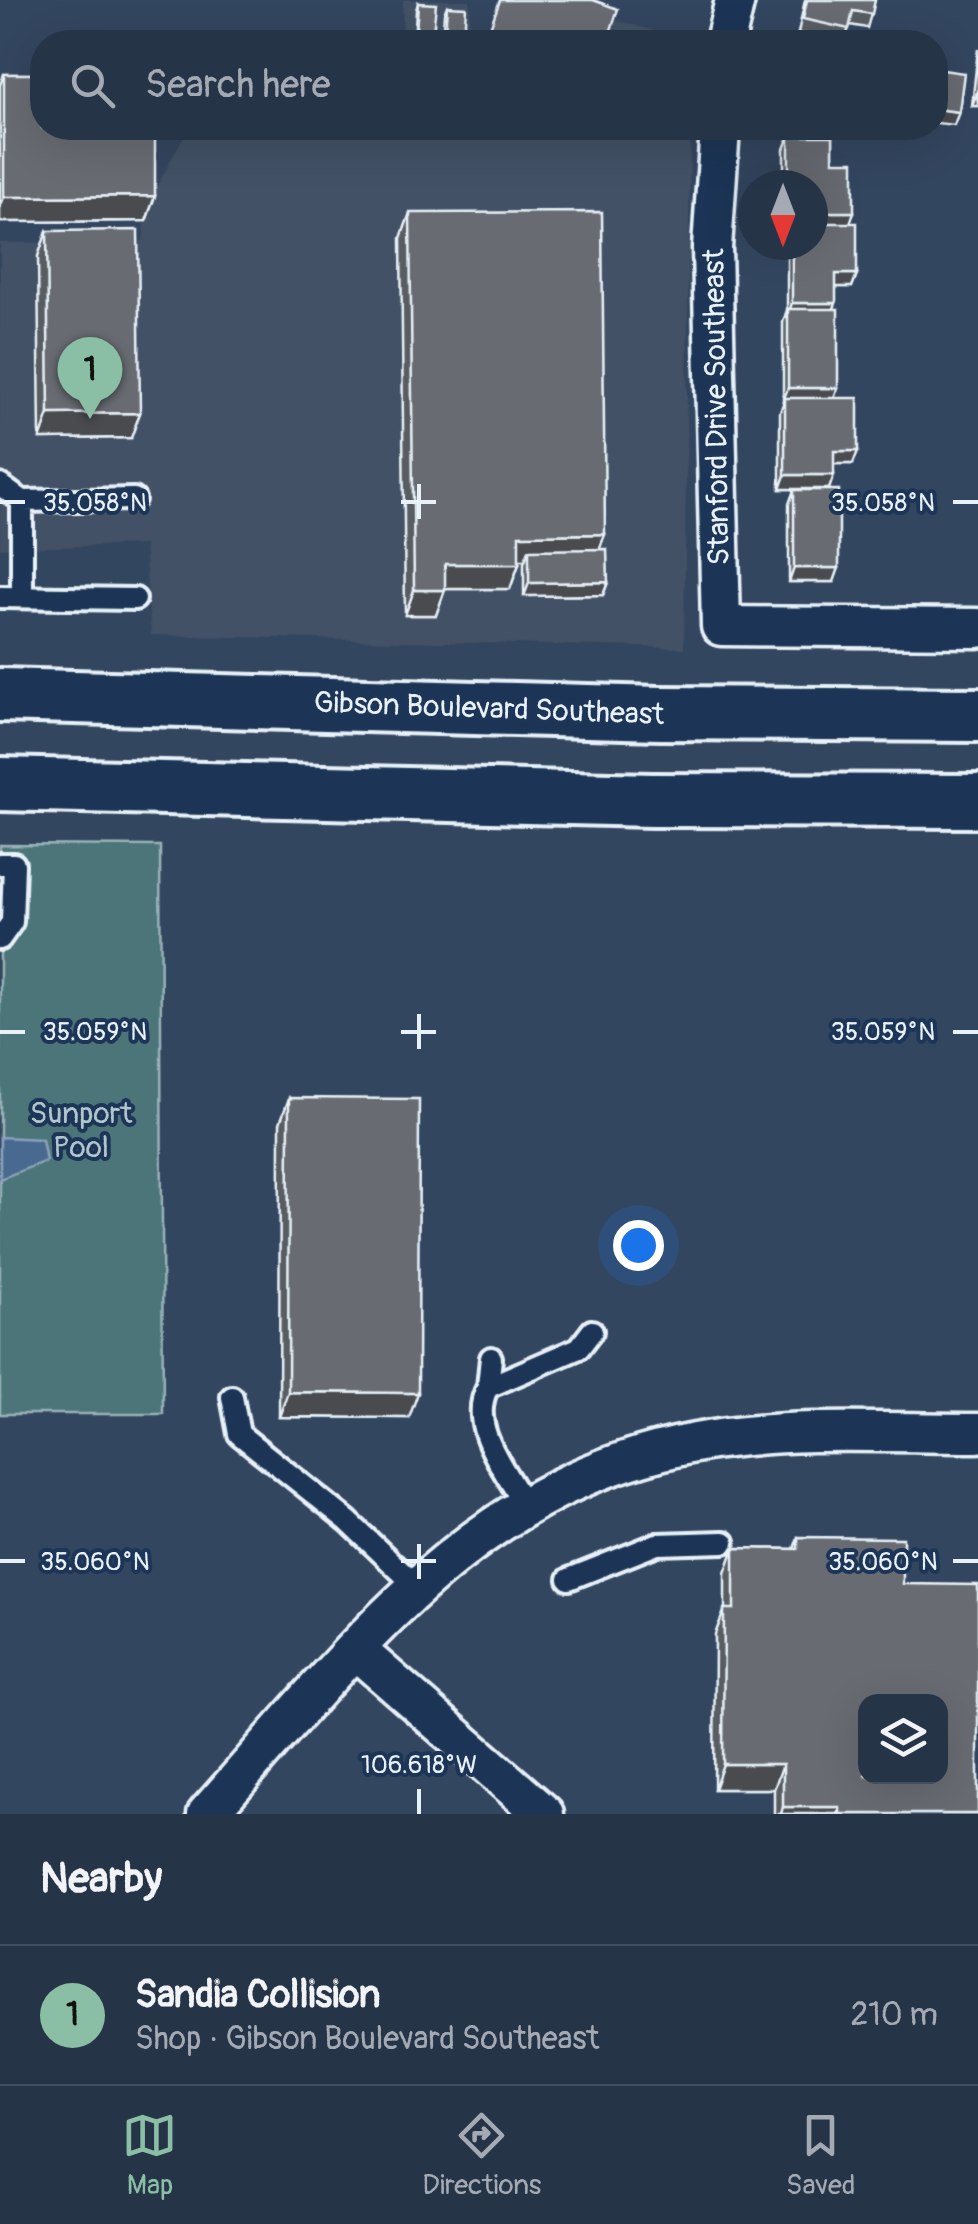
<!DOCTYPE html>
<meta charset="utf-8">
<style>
:root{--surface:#263447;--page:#323f52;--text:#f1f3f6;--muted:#a4aab4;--line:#424f60;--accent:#8abfa5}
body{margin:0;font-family:Pangolin,sans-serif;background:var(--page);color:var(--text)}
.controls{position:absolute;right:30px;bottom:30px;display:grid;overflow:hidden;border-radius:20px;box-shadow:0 10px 40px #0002}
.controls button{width:90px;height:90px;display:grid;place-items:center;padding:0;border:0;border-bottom:2px solid var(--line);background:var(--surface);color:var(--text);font:50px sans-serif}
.compass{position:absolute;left:738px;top:170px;width:90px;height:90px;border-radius:50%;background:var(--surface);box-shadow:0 10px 40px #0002;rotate:180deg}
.you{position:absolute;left:638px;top:1245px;width:35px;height:35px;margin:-25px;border:8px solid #fff;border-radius:50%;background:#1a73e8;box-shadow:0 0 0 15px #1a73e833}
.badge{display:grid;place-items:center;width:65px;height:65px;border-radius:50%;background:var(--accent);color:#111;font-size:32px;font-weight:700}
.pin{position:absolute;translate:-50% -82px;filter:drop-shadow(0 2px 5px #0008)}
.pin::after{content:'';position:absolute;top:52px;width:35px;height:30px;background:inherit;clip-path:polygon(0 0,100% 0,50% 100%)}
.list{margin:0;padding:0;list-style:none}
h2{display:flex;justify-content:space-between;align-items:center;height:130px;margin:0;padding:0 40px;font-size:42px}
h2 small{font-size:32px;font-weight:400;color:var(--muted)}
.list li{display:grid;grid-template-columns:65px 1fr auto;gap:30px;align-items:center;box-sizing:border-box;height:140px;padding:0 40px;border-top:2px solid var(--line)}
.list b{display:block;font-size:38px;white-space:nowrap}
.list p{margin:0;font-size:32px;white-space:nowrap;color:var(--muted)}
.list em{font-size:32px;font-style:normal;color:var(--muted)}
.icon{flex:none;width:55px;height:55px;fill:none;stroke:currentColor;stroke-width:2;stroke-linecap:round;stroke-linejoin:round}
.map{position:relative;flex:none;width:978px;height:1814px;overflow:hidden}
.search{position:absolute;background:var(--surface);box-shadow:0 10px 40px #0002;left:30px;right:30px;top:30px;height:110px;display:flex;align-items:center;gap:25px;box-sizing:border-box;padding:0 35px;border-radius:40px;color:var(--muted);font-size:38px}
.sheet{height:270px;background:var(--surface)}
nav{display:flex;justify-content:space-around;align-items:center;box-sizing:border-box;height:140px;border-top:2px solid var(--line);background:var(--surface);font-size:28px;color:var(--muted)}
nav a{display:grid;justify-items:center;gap:5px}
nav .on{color:var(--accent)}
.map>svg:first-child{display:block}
.built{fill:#435165}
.green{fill:#4b7479;stroke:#9ab2b8;stroke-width:2.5}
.water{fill:#496b90;stroke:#89a1ba;stroke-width:2.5}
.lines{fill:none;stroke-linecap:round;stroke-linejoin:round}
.lane-casing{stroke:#e8f1f8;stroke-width:28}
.street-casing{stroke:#e8f1f8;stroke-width:45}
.secondary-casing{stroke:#e8f1f8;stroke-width:60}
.lane{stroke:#1d3557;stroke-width:20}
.street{stroke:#1d3557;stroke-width:38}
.secondary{stroke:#1d3557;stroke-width:52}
.wall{fill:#595d62;stroke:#e8f1f8;stroke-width:2.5}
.shaded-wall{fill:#484c50;stroke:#e8f1f8;stroke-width:2.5}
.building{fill:#676c72;stroke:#e8f1f8;stroke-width:2.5;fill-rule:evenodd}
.ticks{fill:none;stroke:#e8f1f8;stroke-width:4}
.labels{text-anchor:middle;stroke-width:8;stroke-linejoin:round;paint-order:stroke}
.street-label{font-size:30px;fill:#e8f1f8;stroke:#1d3557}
.park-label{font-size:30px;fill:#b1c5cc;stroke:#1d3557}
.ticks-label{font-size:25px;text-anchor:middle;fill:#e8f1f8;stroke:#1d3557;stroke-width:8;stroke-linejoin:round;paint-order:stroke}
</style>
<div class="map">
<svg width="978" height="1814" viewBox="0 0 978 1814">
<rect width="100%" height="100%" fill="#33465f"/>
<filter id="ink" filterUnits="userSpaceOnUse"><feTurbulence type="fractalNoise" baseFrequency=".01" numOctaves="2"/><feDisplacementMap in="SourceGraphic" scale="20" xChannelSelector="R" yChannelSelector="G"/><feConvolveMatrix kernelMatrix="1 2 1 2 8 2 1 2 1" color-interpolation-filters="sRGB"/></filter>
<g filter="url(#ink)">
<!-- built -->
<g class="built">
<path d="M403 0H470L469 42H402Z"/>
<path d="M513 0H548L690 42H495Z"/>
<path d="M188 128H690L684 648 151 635 144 545 0 548V243L143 241 147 205Z"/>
</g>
<!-- green -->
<path class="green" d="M0 845 160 846 163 1414H0Z"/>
<!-- water -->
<path class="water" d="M0 1137 42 1139 46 1161 0 1179Z"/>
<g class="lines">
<!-- lane casing -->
<g class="lane-casing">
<g id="lane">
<path d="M0 485 22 501"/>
<path d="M0 597 135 599"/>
<path d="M22 597V501L134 499"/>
<path d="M0 864H14L12 922 0 939"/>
<path d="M488 1387 491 1358"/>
<path d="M232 1397 239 1434 348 1521 416 1586"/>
<path d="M525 1506C507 1472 466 1426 488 1387L579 1348 592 1331"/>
<path d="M569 1579 657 1544 724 1542"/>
</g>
</g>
<!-- street casing -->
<g class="street-casing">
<g id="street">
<path d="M725 42 735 0"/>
<path d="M720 128 712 248 721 626 978 628"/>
<path d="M356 1650 544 1814"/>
<path d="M207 1814C356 1649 476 1476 713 1440 799 1427 890 1433 978 1433"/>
</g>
</g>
<!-- secondary casing -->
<g class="secondary-casing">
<g id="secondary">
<path d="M0 695 660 713 978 715"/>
<path d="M0 784 652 800 978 801"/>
</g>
</g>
<!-- lane -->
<use href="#lane" class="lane"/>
<!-- street -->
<use href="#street" class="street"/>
<!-- secondary -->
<use href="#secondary" class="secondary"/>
</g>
<!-- wall -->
<g class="wall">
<path d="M805 0H875L867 28 850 25 844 42 798 33Z"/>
<path d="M418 3 433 34 431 41 414 40 416 10Z"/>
<path d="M447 6 464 36 462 42H442L444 13Z"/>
<path d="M978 49V106H972Z"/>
<path d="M42 50 155 196 146 221 0 222V85L4 74H33Z"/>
<path d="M541 128H562L559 134Z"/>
<path d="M791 128H836L833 136V161L850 223 857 274 852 287H836L834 309V398L853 464H834L829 489H780V412L784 401H783V322L787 310V245H813V185H784V149L789 136H790Z"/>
<path d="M410 213 605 534 599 549 608 582 603 595 524 596V563L525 560H519V564L510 589H445L436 615H405L401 238Z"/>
<path d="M47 231 131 438 40 439 38 256Z"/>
<path d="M794 490 834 582H789V504Z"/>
<path d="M289 1098 409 1418 279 1417 280 1123Z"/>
<path d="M798 1537 903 1584 978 1814H774V1789H714L715 1634 725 1609V1573L734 1548 794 1549Z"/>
</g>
<!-- shaded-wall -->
<g class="shaded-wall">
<path d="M416 33 433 34 431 41 414 40Z"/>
<path d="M445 35 464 36 462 42H442Z"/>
<path d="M977 92 978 106H972Z"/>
<path d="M936 109 959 112 954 125 936 123Z"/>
<path d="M794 128H836L831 140 790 138Z"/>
<path d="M155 196 146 221 0 222V208L4 197Z"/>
<path d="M813 212H854L849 226H813Z"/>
<path d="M836 274H857L852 287H831Z"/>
<path d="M792 303H836L831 317H787Z"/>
<path d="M788 388H838L833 401H783Z"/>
<path d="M140 413 131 438 40 439 49 414Z"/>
<path d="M834 451H858L853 464H829Z"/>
<path d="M785 475H834L829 489H780Z"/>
<path d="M605 534 596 559 529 550 525 560H510L519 535Z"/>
<path d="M445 564H519L510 589H436Z"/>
<path d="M794 568H839L834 582H789Z"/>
<path d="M608 582 603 595 524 596 529 583Z"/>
<path d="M414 590H445L436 615H405Z"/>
<path d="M288 1392 418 1393 409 1418 279 1417Z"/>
<path d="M723 1764H783L774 1789H714Z"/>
<path d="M783 1807H840L838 1814H781Z"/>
</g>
<!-- building -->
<g class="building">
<path d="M500 0H593L618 9 607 42H485Z"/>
<path d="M807 0H875L872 14 853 11 849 29 803 19Z"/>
<path d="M418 3 436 4 433 34 416 33Z"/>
<path d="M447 6 466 7 464 36 445 35Z"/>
<path d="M42 50V128H155V196L4 197V74H42Z"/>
<path d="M936 69 964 73 959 112 936 109Z"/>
<path d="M789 136H833V161H854V212H813V185H789Z"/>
<path d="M602 212 605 534 519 535V564H445V590H414L410 213Z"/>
<path d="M813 223H857V274H836V303H792V245H813Z"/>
<path d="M138 230 140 413 49 414 47 231Z"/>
<rect x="788" y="309" width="50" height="79"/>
<path d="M785 398H858V451H834V475H785Z"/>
<rect x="794" y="490" width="45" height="78"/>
<path d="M607 549 608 582 529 583V550Z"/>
<path d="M289 1098 419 1099 418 1393 288 1392Z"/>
<path d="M798 1537 903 1538V1584L978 1585V1814H840V1807H783V1764H723L724 1609H734V1548L798 1549ZM866 1702H940V1776H866Z"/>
</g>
</g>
<!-- ticks -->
<path class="ticks" d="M419 484V519M0 502H25M401 502H436M953 502H978M419 1014V1049M0 1032H25M401 1032H436M953 1032H978M419 1544V1579M0 1561H25M401 1561H436M953 1561H978M419 1789V1814"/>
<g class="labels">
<!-- street labels -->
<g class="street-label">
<text transform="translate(716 407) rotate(-91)" y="10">Stanford Drive Southeast</text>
<text transform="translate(489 708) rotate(2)" y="10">Gibson Boulevard Southeast</text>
</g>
<!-- park labels -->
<g class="park-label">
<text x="81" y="1123">Sunport<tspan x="81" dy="34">Pool</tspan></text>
</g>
</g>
<g class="ticks-label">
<text x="883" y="511">35.058°N</text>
<text x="95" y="511">35.058°N</text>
<text x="95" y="1040">35.059°N</text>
<text x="883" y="1040">35.059°N</text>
<text x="95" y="1570">35.060°N</text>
<text x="883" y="1570">35.060°N</text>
<text x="419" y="1773">106.618°W</text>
</g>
</svg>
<div class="controls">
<button><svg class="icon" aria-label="layers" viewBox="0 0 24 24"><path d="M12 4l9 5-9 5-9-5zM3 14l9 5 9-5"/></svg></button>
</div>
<svg class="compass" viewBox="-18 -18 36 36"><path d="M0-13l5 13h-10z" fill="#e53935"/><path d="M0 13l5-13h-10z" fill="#a4aab4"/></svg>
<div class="you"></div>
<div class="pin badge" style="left:90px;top:419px">1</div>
<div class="search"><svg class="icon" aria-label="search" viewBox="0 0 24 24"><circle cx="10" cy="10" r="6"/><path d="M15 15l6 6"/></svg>Search here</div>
</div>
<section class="sheet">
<h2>Nearby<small></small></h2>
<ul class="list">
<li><span class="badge">1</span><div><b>Sandia Collision</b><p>Shop · Gibson Boulevard Southeast</p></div><em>210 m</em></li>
</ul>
</section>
<nav>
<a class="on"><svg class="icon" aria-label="map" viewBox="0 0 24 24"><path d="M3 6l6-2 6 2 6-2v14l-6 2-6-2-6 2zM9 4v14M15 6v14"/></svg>Map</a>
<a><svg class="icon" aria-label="directions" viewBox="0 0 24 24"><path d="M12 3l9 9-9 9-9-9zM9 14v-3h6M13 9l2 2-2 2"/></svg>Directions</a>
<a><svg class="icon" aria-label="saved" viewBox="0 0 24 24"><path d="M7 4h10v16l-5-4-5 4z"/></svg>Saved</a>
</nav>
